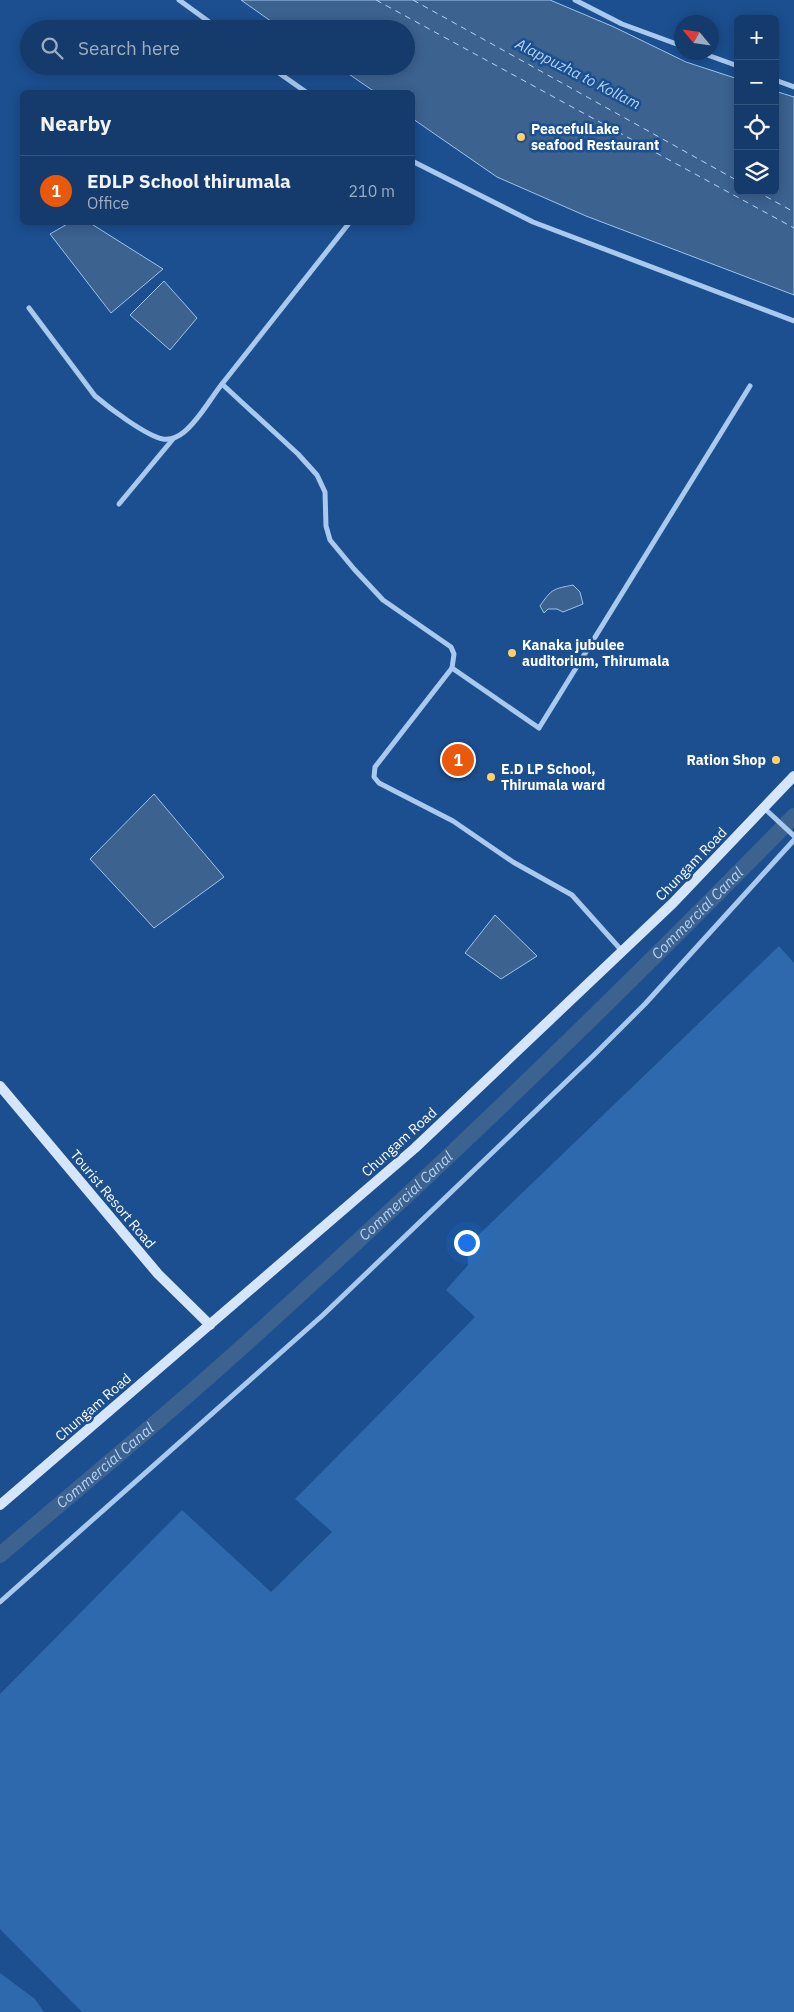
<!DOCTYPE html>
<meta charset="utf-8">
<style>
:root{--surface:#143b6b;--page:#1d4271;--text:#f1f3f6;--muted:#9dadc1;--line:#33557e;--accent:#ea580c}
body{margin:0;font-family:"IBM Plex Sans",sans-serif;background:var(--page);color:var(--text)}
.controls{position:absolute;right:15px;top:15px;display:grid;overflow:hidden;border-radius:8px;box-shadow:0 2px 12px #0003}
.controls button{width:45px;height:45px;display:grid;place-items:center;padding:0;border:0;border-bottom:1px solid var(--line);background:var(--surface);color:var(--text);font:25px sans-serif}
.compass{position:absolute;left:674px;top:15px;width:45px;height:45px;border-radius:50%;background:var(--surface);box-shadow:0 2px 12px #0003;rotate:299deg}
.you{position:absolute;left:466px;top:1242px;width:18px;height:18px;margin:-12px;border:4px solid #fff;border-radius:50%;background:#1a73e8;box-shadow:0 0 0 8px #1a73e833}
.badge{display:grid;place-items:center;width:32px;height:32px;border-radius:50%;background:var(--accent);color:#fff;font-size:16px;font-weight:700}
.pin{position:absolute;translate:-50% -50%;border:2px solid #fff;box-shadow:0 1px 5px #0006}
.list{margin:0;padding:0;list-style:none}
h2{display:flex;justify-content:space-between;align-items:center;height:65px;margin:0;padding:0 20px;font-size:21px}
h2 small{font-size:16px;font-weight:400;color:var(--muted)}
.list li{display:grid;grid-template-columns:32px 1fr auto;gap:15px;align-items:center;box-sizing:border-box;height:70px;padding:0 20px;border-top:1px solid var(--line)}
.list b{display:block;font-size:19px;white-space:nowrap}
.list p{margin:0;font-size:16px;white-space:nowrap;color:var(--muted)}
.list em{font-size:16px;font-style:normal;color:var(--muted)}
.icon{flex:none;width:28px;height:28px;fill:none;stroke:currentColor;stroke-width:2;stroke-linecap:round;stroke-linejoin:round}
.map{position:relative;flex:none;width:794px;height:2012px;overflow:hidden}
.search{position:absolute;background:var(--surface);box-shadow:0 2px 12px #0003;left:20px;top:20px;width:395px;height:55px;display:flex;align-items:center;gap:12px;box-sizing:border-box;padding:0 18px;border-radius:28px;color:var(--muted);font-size:19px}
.panel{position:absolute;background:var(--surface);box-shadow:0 2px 12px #0003;left:20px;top:90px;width:395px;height:135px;border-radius:8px}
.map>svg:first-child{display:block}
.green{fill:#2e69ad}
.water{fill:#3c6290;stroke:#9cc4f0}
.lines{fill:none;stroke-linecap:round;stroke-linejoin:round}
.canal{stroke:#3c6290;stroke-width:16}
.ferry{stroke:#b5d3f5;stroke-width:1;stroke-dasharray:6 5;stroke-linecap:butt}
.street{stroke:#a9c9ee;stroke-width:5}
.secondary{stroke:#d6e6fa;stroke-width:10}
.poi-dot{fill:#ffd166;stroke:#1b4f8f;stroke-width:2}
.labels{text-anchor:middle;stroke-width:5;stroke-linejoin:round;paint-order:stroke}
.poi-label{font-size:14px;font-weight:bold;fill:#fff;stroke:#1b4f8f;text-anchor:start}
.street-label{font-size:14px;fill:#fff;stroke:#1b4f8f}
.water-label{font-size:15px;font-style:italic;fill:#b5d3f5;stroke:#1b4f8f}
</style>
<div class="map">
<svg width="794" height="2012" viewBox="0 0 794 2012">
<rect width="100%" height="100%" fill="#1b4f8f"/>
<!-- green -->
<g class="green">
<path d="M779 946 794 963V2012H82L0 1929V1694L182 1510 271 1592 332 1532 295 1499 475 1317 446 1290 468 1265 467 1246Z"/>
<path d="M0 1973 35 1999 44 2012H0Z"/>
</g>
<!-- water -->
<g class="water">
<path d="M241 0H550L614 27 686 62 738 79V191H775V91L794 97V295L586 216 497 177 413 119 412 92H375L337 66H406V29H282Z"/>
<path d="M69 223H90L163 269 111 313 50 234Z"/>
<path d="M164 281 197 318 170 350 130 315Z"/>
<path d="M573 585 580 592 583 604 563 612 557 609H548L544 613 540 606C552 588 554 589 573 585Z"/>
<path d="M154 794 224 877 154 928 90 859Z"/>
<path d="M495 915 537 956 501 979 465 953Z"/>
</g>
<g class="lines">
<!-- canal -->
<path class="canal" id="s1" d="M0 1555C84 1483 170 1413 252 1338 438 1170 619 995 794 816"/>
<!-- ferry -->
<g class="ferry">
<path d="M376 0 794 228"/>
<path d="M413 0 738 181"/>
<path d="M756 191 794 212"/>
</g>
<!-- street -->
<g class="street">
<path d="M179 0 219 29"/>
<path d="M575 0 622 24 682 46"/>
<path d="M699 52 738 66"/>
<path d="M269 66 306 92"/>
<path d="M775 80 794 87"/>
<path d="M412 161 533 222 794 321"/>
<path d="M29 308 95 396C108 407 146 436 163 439 170 440 178 437 184 432 199 420 210 399 222 384L298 454 317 475 325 492 326 526 330 540 354 569 383 600 451 647 454 654 452 668 375 767 374 777 379 783 453 821 513 862 572 895 623 952"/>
<path d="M222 384 350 222"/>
<path d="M119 504 173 439"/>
<path d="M452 668 539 728 750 386"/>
<path d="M764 808 794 836"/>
<path d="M0 1602 323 1315 594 1055 645 1004 794 840"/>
</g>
<!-- secondary -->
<g class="secondary">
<path d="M0 1086 158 1274 210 1325"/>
<path d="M0 1505 415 1148 673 903 794 776"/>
</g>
</g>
<!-- markers -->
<g class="poi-dot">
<circle cx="521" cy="137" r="5"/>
<circle cx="512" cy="653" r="5"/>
<circle cx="776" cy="760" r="5"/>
<circle cx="491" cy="777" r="5"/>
</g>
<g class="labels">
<!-- poi labels -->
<g class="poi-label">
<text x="531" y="134">PeacefulLake<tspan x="531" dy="16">seafood Restaurant</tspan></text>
<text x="522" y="650">Kanaka jubulee<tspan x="522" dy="16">auditorium, Thirumala</tspan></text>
<text x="766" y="765" text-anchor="end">Ration Shop</text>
<text x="501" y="774">E.D LP School,<tspan x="501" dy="16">Thirumala ward</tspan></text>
</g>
<!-- street labels -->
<g class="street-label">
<text transform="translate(691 864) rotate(-46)" y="5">Chungam Road</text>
<text transform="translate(399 1142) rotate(-42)" y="5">Chungam Road</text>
<text transform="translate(113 1199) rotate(50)" y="5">Tourist Resort Road</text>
<text transform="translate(93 1407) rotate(-41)" y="5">Chungam Road</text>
</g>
<!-- water labels -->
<g class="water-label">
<text transform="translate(578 74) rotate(27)" y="5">Alappuzha to Kollam</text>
<text dy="5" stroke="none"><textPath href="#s1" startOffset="948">Commercial Canal</textPath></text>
<text dy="5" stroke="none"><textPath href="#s1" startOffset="542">Commercial Canal</textPath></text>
<text dy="5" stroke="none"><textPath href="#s1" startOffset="138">Commercial Canal</textPath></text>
</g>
</g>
</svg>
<div class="controls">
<button>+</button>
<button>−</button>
<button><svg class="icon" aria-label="locate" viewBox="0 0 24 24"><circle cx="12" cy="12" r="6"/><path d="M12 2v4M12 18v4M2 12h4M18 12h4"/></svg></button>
<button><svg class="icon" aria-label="layers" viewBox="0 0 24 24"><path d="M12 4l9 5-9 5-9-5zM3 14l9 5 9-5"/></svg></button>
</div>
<svg class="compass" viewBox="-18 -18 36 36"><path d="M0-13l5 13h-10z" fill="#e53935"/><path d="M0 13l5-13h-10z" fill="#9dadc1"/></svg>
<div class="you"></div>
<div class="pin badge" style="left:458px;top:760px">1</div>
<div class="search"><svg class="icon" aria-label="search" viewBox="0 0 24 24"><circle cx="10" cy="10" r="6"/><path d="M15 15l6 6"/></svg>Search here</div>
<section class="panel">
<h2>Nearby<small></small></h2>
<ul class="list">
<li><span class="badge">1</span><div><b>EDLP School thirumala</b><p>Office</p></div><em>210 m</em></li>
</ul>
</section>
</div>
